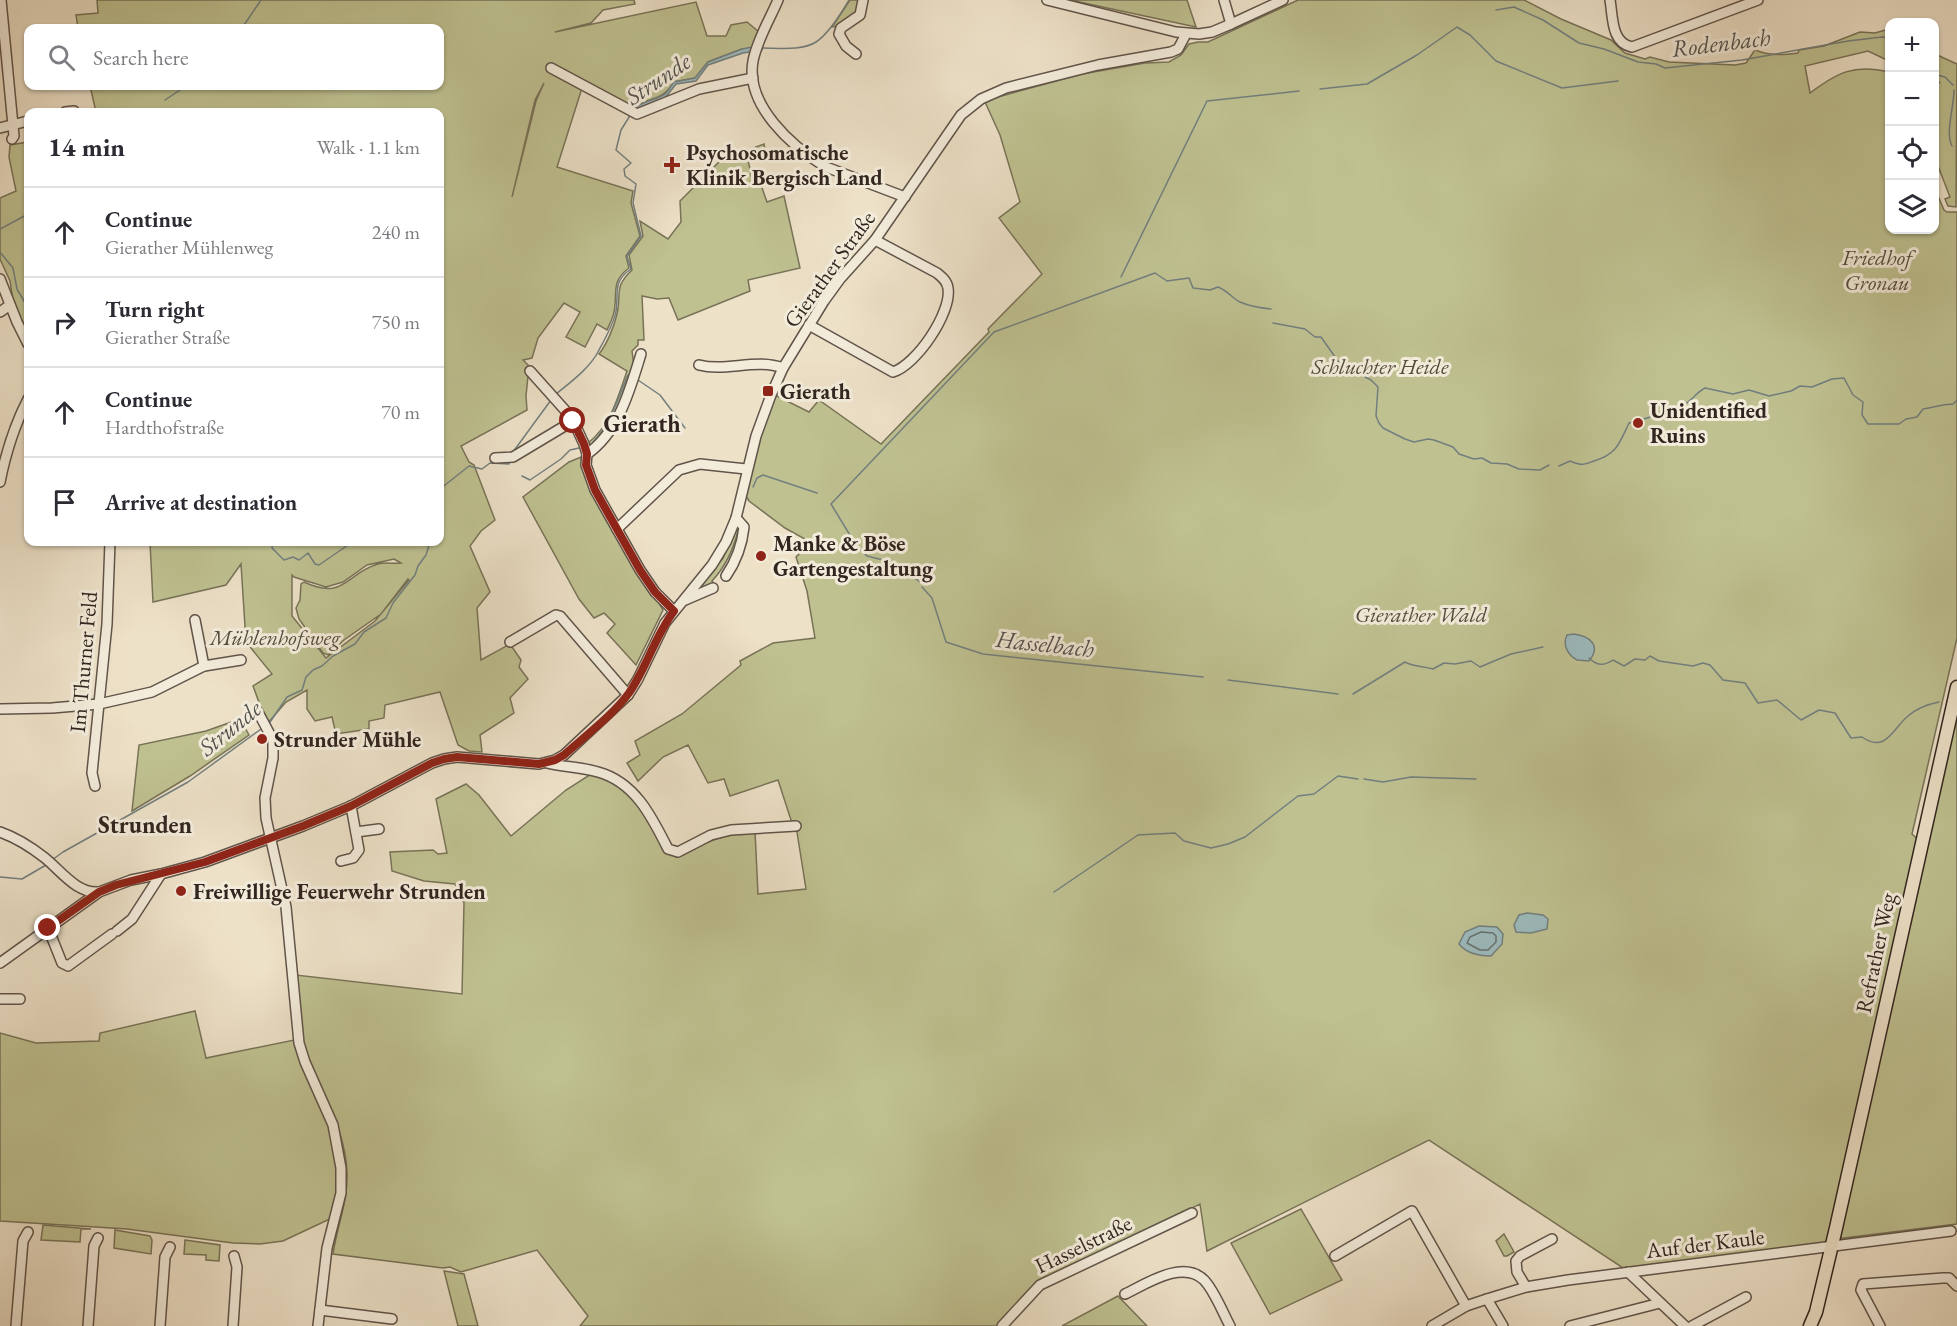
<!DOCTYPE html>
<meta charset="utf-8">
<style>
:root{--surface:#fff;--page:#f2f2f3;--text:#2b2b33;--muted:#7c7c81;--line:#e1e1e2}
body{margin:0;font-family:"EB Garamond",serif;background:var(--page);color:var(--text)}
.controls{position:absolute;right:18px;top:18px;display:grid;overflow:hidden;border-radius:12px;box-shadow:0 2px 4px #0004}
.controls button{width:54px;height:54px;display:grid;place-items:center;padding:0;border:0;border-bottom:2px solid var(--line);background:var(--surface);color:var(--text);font:30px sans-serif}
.stop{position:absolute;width:18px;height:18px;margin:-14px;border:4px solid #8f2418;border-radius:50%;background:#fff}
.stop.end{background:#8f2418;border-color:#fff;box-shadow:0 2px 6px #0008}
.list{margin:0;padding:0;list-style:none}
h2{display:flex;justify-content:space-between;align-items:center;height:78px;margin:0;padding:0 24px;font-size:26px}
h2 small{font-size:20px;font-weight:400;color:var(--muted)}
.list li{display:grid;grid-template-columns:39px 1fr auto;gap:18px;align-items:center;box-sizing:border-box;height:90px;padding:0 24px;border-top:2px solid var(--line)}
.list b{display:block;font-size:22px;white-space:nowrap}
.list p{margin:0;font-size:20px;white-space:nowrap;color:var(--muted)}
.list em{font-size:20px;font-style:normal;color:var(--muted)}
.icon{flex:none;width:33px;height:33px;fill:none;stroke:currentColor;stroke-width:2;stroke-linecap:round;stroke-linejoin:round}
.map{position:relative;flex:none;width:1957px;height:1326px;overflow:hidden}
.search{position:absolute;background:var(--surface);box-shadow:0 2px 4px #0004;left:24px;top:24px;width:420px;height:66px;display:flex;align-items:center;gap:15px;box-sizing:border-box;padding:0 21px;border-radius:12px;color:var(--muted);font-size:22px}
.panel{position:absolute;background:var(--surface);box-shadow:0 2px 4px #0004;left:24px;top:108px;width:420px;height:438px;border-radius:12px}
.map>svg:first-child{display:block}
.green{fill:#bfc191;stroke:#787358;stroke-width:1.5;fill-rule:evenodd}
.water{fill:#9cbbbe;stroke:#727f7f;stroke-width:1.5}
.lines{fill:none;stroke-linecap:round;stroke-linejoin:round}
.shore{stroke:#67706f;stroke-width:1.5}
.stream{stroke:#727f7f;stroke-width:1.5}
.minor-casing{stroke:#61544a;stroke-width:12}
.major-casing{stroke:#322520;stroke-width:15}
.minor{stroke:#f3ecdb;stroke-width:9}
.major{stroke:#ede1c8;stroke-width:12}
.route{stroke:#8f2418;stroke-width:8}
.poi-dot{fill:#8f2418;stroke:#f3ecdb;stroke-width:2}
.labels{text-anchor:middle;stroke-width:6;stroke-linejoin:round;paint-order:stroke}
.poi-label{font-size:22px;font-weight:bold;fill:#322520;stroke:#f3ecdb;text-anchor:start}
.park-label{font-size:22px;font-style:italic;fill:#554c3c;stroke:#f3ecdb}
.street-label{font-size:22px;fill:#322520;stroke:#f3ecdb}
.water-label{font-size:24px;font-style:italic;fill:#52524f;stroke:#f3ecdb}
.neighbourhood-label{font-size:24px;font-weight:bold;fill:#322520;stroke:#f3ecdb}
</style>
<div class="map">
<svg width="1957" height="1326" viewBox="0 0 1957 1326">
<rect width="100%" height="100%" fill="#ede1c8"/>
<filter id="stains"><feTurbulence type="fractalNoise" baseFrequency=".00333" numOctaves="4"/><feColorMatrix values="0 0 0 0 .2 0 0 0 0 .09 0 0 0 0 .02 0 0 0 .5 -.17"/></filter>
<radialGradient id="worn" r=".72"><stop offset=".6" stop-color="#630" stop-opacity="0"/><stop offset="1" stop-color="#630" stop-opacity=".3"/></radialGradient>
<!-- green -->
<g class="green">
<path d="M97 0H634L635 4 603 10 591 23 555 32 696 2 707 36H726L731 25 747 22 759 32 753 48 742 49 708 62 695 78 674 82C661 104 647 95 633 110L582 88 557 167 633 191 631 203 640 236 626 256 629 268C610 282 618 293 614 312 613 318 609 325 607 330L597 324 585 347 566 337 580 312 564 303 538 338 532 358 523 360 529 366 526 396 527 410 461 446 469 462 474 465 495 520 481 531 470 546 490 592 477 608 481 660 510 644 521 660 519 667 528 679 510 698 514 713 480 735 482 752 469 751 458 745 440 692 385 705 384 718 369 721V729L336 734 332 717 315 721 307 709V690L286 702 267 724 253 686 272 674 246 642 241 564 226 585 153 602 150 542H440V112H96L90 86H440V28H78L76 15 98 13ZM544 83 536 101 512 197 535 100ZM394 559 401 563C394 564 385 562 378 564 346 573 345 601 304 582L301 584 300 600 296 608 299 619 323 653 328 655 344 640 381 614 408 579 409 580 375 621 326 658 292 616V575L294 577 326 587 343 582 367 565Z"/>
<path d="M850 0H860L859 11 837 26 832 27Z"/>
<path d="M1070 0H1187L1196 27Z"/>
<path d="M1298 0H1524L1561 19 1611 40 1625 53 1645 59 1650 57 1669 62 1735 65 1746 63 1755 50C1770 56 1783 55 1798 53L1799 50 1824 46 1860 32 1875 33 1889 29V61L1868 51 1805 66 1810 93C1838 72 1854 64 1889 72L1890 230H1934L1935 189 1944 210 1947 212H1957V638L1912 834 1926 847 1957 714V1224L1836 1239 1819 1244 1623 1268 1429 1140 1207 1251 1200 1204 1039 1282 998 1326H580L588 1316 537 1250 461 1272 450 1267 443 1268 333 1254C337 1226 348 1202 347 1173 345 1124 319 1092 305 1048 297 1025 298 999 296 975L462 994 464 903 455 884 424 881 392 871 390 852 433 850 438 854 447 853 436 799 466 784 479 795 511 836 566 790 591 774C612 779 632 793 644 812 654 828 658 847 676 857 704 843 723 834 755 831L758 894 806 889 796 826 791 820 778 780 730 796 724 779 708 783 688 745 663 757 638 781 627 763 640 755 635 741 682 714 741 665 740 661 773 643 815 638 807 591 796 557 799 554 805 539 785 528 749 501 746 496 762 431 775 395 809 412 819 400 881 444 989 332 988 329 1042 274 999 218 1020 202 1000 135 985 102 998 97 1082 74 1145 63 1169 62 1181 55 1189 44 1198 42H1208Z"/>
<path d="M1935 54 1957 64 1956 207 1948 206 1945 199 1950 197 1938 166H1935V82L1940 83 1935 80Z"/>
<path d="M28 142V333L17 312 13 301 10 281 0 259V198L16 191 9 157 10 145Z"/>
<path d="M764 144 766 155 748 160 753 183 760 182 767 202 784 196 800 268 748 280 750 291 678 320 669 298 657 299 642 296 644 340H638V345L632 351 634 366 616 413 602 437 593 445 588 443C611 425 618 397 627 371L599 354C607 344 614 327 617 314 622 293 613 288 632 270L629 255 643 236 640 221 668 239 681 222 680 201 721 160Z"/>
<path d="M581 457C585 500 640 571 663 610L636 665 607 633 615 624 604 613 594 618 579 599 523 497 569 462Z"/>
<path d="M738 525 742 531H738C733 551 726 566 712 581L714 584 698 590 723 558Z"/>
<path d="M240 719 249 735 190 776 132 811 139 745 206 731Z"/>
<path d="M195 1011 206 1058 294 1040C304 1071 320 1100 331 1131 341 1159 339 1190 332 1218L283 1241 260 1244 233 1243 127 1229 0 1221V1033L36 1043 99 1041 100 1033Z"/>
<path d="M1301 1209 1342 1280 1270 1314 1231 1243Z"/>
<path d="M43 1225 90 1229H91H81L80 1242 41 1240Z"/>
<path d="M115 1230 150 1236 152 1240 151 1254 114 1248Z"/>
<path d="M1504 1234 1514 1252 1507 1256H1504L1496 1241Z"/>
<path d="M185 1240 220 1245 219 1261 206 1260V1255L184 1254Z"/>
<path d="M444 1271 464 1274 478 1326H458Z"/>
<path d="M1118 1296 1147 1326H1062L1116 1297Z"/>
</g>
<!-- water -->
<g class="water">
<path d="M763 45 762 50 743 53 708 65 696 81 676 84 665 98 633 110C642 100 656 101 665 94 669 91 671 85 674 82L695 78 708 62 742 49Z"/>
<path d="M1574 634C1589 636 1602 645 1589 661L1577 660C1568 655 1562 645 1567 635Z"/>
<path d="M1527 913 1543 915 1548 919 1547 929 1531 933 1516 932 1514 925 1519 915Z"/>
<path d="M1479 926 1497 927 1503 934 1502 944 1491 956C1479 956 1467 954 1459 944L1465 932Z"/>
</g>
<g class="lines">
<!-- shore -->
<path class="shore" d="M1481 932 1493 933 1496 936V942L1488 950H1480L1467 943 1470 937Z"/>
<!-- stream -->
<g class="stream">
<path d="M1496 10 1514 7 1543 20 1579 43 1604 49 1638 62 1656 64 1665 68 1742 60 1848 41 1882 37 1890 38"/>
<path d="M242 28 261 0"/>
<path d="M763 48C779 48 802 51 816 42 828 34 842 12 849 0"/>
<path d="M1934 74 1945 77 1953 85"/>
<path d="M1320 89 1367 84 1417 55 1457 27 1470 35 1496 61 1562 88 1618 81"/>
<path d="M165 100 186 86"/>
<path d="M161 112 162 109"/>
<path d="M1952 146C1945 133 1954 107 1954 90"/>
<path d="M0 229 28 214"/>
<path d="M0 252 13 268 17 289 28 308"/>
<path d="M1121 277 1207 101 1299 91"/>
<path d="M1273 323 1305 329 1315 337H1321L1340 364 1371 380 1378 387 1376 416 1379 423 1383 428 1405 439 1414 442 1428 439 1434 440 1453 447 1459 454 1474 459 1482 458 1491 463 1507 464 1519 469 1540 470 1549 465"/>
<path d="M638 380 660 395 685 428"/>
<path d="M556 394C571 382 591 367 599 350 605 339 614 323 616 311 619 292 612 282 631 269L627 256 641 236 633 203 636 184 625 176 624 169 631 163 616 150 621 130 631 114"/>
<path d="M593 442C611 424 618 397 628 375"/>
<path d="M513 452 551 400"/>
<path d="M1559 466 1570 461C1583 466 1582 465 1594 461 1617 454 1619 444 1629 423 1648 418 1668 413 1685 404 1692 400 1697 392 1705 388L1733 394 1749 390 1769 396 1791 391 1800 386 1812 387 1832 379 1844 378 1853 395 1863 402 1862 415 1868 424H1899L1906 419 1917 417 1923 409C1935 408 1939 404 1953 404L1957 400"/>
<path d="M522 476 530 480 561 459 570 450 579 448"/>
<path d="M753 487 757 478 763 475 817 493"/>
<path d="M440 489 469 466 482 469 490 463 509 464 510 462"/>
<path d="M273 542 272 548 284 560 293 557 299 560 308 553 315 564 319 565 351 543 368 545 383 542"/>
<path d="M920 582 895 563 867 556 856 545 831 504 994 332 1155 273 1167 281 1189 278 1193 288 1210 290 1218 287C1228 291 1232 298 1240 302 1249 306 1261 308 1271 309"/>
<path d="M922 587 932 598 946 642 983 654 1203 677"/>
<path d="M1589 658C1597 666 1604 666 1613 660L1624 666 1635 659 1645 660 1650 656 1659 661 1693 666 1703 663 1710 665 1723 680 1745 683 1758 703 1777 700 1801 720 1819 710 1835 713 1851 738 1862 737C1886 754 1893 728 1908 716 1916 709 1929 704 1939 702"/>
<path d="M1228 680 1338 694"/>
<path d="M1353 694 1405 662C1414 667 1423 666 1433 669L1444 663 1455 664 1471 661 1480 667 1511 654 1543 647"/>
<path d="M268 725 287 697 302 690 306 677 313 670 322 666 333 656 355 644 364 632 386 618 393 603 415 575 418 566 426 555 430 542"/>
<path d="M1364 779 1383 782 1411 777 1476 779"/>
<path d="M52 860 63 852 188 782 261 729"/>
<path d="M0 877 22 879 46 865"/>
<path d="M1054 892 1138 835 1175 833 1184 841 1211 848 1228 844 1245 837 1298 796 1314 794 1338 776 1358 779"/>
</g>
<!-- minor casing -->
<g class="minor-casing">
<g id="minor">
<path d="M1 0 14 136 12 139"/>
<path d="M778 0C770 19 757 40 753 61 745 105 792 147 826 167L905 197"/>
<path d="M1047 0 1176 32 1199 34 1212 32 1231 24 1283 0"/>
<path d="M1224 0 1231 24"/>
<path d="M1610 0C1613 17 1611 43 1632 47L1758 0"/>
<path d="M856 54 846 46 839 34 841 28 860 15 863 0"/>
<path d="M551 68 637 114 699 89 753 78"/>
<path d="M65 112 74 111"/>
<path d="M0 128 28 121"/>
<path d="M0 279 17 322 28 344"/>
<path d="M0 312 10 305"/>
<path d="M809 325 893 372C916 365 952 313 948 288 947 281 942 277 937 273L875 240"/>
<path d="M699 365C726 372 756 358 783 368"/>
<path d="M530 371 572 418 584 444 587 454 586 465 595 490 640 570 655 592 674 611"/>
<path d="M587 454C619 432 630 389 641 354"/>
<path d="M495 458 513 457 573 421"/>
<path d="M0 482C6 452 14 426 28 399"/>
<path d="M617 529 679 470 700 464 746 469"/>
<path d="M726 576C737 560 742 546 744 527L736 518"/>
<path d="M685 600 713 588"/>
<path d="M195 620 204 666"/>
<path d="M510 642 556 615 560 616 628 695"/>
<path d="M0 709 52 708 99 704 152 692 204 666 241 660"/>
<path d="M258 712 273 740V758L265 798 266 818 286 907 299 1043 305 1062 333 1125 341 1168V1193L327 1248 318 1326"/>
<path d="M547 763C563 767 581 767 598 772 635 782 652 817 668 849L678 852 711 835 731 830 796 826"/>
<path d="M95 786 92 773 107 624 110 542"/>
<path d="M0 832C17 838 31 847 45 858 61 871 77 894 99 892"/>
<path d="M356 832 379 829"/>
<path d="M341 861 353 858 359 850 351 806"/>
<path d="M48 928 62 963 68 966 112 934"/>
<path d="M117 931 132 919 161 874"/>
<path d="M0 963 99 892 131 880 161 874 205 862 303 826 351 806 432 763 444 759 457 757 539 764 555 760 564 755 628 695 638 679 665 623 712 565 726 542 736 518 756 436 771 395 783 368 824 301 840 279 875 240 961 115 981 99 1006 88 1098 65 1171 52 1178 49 1186 34"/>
<path d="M0 999H20"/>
<path d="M1335 1256 1412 1211 1466 1306"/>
<path d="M1628 1272 1685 1326"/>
<path d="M1526 1287 1517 1272 1516 1261 1520 1256 1552 1239"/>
<path d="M1125 1294C1146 1284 1183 1259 1204 1280 1214 1290 1223 1313 1230 1326"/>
<path d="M1487 1299 1503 1326"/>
<path d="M320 1310 392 1319"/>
<path d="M16 1326 23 1241 28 1232"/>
<path d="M88 1326 94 1246 98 1238"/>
<path d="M160 1326 165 1257 170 1247"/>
<path d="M233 1326 237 1267 234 1256"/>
<path d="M1002 1326 1040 1285 1192 1213"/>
<path d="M1432 1326 1466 1306 1487 1299 1526 1287 1568 1280 1951 1231"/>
<path d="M1570 1326 1660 1303"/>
<path d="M1692 1326 1746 1297"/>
<path d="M1880 1326 1861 1290 1863 1284 1943 1278H1949L1957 1286"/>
</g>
</g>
<!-- major casing -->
<g class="major-casing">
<path id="major" d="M1810 1326 1816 1312 1836 1228 1957 687"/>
</g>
<!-- minor -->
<use href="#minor" class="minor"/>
<!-- major -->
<use href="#major" class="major"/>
</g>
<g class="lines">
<!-- route -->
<path class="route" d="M48 928 99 892 116 885 205 862 303 826 351 806 432 763 444 759 457 757 539 764 555 760 564 755C585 736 613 715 629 693 647 667 655 636 674 611L655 592 640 570 595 490 586 465 587 454 584 444 573 421"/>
</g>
<!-- markers -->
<g class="poi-dot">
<path d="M669 156h6v6h6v6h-6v6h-6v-6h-6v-6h6z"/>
<rect x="762" y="385" width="12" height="12" rx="3"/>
<circle cx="1638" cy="423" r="6"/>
<circle cx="761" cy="556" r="6"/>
<circle cx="262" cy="739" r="6"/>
<circle cx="181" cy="891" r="6"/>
</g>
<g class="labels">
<!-- poi labels -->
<g class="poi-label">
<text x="686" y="160">Psychosomatische<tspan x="686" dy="25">Klinik Bergisch Land</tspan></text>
<text x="780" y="399">Gierath</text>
<text x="1650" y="418">Unidentified<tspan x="1650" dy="25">Ruins</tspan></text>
<text x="773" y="551">Manke &amp; Böse<tspan x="773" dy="25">Gartengestaltung</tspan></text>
<text x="274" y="747">Strunder Mühle</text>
<text x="193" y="899">Freiwillige Feuerwehr Strunden</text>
</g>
<!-- park labels -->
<g class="park-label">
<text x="1877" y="265">Friedhof<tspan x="1877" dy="25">Gronau</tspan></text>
<text x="1380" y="374">Schluchter Heide</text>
<text x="1421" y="622">Gierather Wald</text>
<text x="275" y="645">Mühlenhofsweg</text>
</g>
<!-- street labels -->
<g class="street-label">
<text transform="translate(829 269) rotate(-54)" y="8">Gierather Straße</text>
<text transform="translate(83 662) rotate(-85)" y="8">Im Thurner Feld</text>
<text transform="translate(1875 953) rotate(-78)" y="8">Refrather Weg</text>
<text transform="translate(1705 1243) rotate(-7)" y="8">Auf der Kaule</text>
<text transform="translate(1083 1244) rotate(-26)" y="8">Hasselstraße</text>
</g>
<!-- water labels -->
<g class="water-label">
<text transform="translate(1721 43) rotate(-7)" y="8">Rodenbach</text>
<text transform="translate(658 79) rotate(-34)" y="8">Strunde</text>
<text transform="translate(1045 644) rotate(6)" y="8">Hasselbach</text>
<text transform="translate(230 728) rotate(-39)" y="8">Strunde</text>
</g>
<!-- neighbourhood labels -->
<g class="neighbourhood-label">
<text x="642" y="432">Gierath</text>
<text x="145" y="833">Strunden</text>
</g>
</g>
<rect width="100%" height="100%" filter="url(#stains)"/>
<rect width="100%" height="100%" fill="url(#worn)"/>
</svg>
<div class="controls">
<button>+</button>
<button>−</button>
<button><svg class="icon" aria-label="locate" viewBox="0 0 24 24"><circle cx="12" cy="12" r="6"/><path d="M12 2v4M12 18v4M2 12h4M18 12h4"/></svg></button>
<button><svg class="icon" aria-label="layers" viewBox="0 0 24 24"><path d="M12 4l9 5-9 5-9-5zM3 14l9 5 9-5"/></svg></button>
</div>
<div class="stop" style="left:573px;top:421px"></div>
<div class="stop end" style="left:48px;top:928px"></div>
<div class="search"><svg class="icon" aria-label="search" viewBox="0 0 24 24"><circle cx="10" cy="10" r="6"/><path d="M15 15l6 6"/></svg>Search here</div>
<section class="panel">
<h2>14 min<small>Walk · 1.1 km</small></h2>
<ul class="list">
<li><svg class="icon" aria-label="ahead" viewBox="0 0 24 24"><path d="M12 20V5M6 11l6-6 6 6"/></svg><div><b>Continue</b><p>Gierather Mühlenweg</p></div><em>240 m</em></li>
<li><svg class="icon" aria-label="right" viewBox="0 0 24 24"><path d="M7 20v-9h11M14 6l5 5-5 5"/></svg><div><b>Turn right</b><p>Gierather Straße</p></div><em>750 m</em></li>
<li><svg class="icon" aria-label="ahead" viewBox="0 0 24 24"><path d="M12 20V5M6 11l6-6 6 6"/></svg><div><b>Continue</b><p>Hardthofstraße</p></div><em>70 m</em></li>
<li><svg class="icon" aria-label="arrive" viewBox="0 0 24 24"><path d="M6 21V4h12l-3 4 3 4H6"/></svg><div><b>Arrive at destination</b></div></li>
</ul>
</section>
</div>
